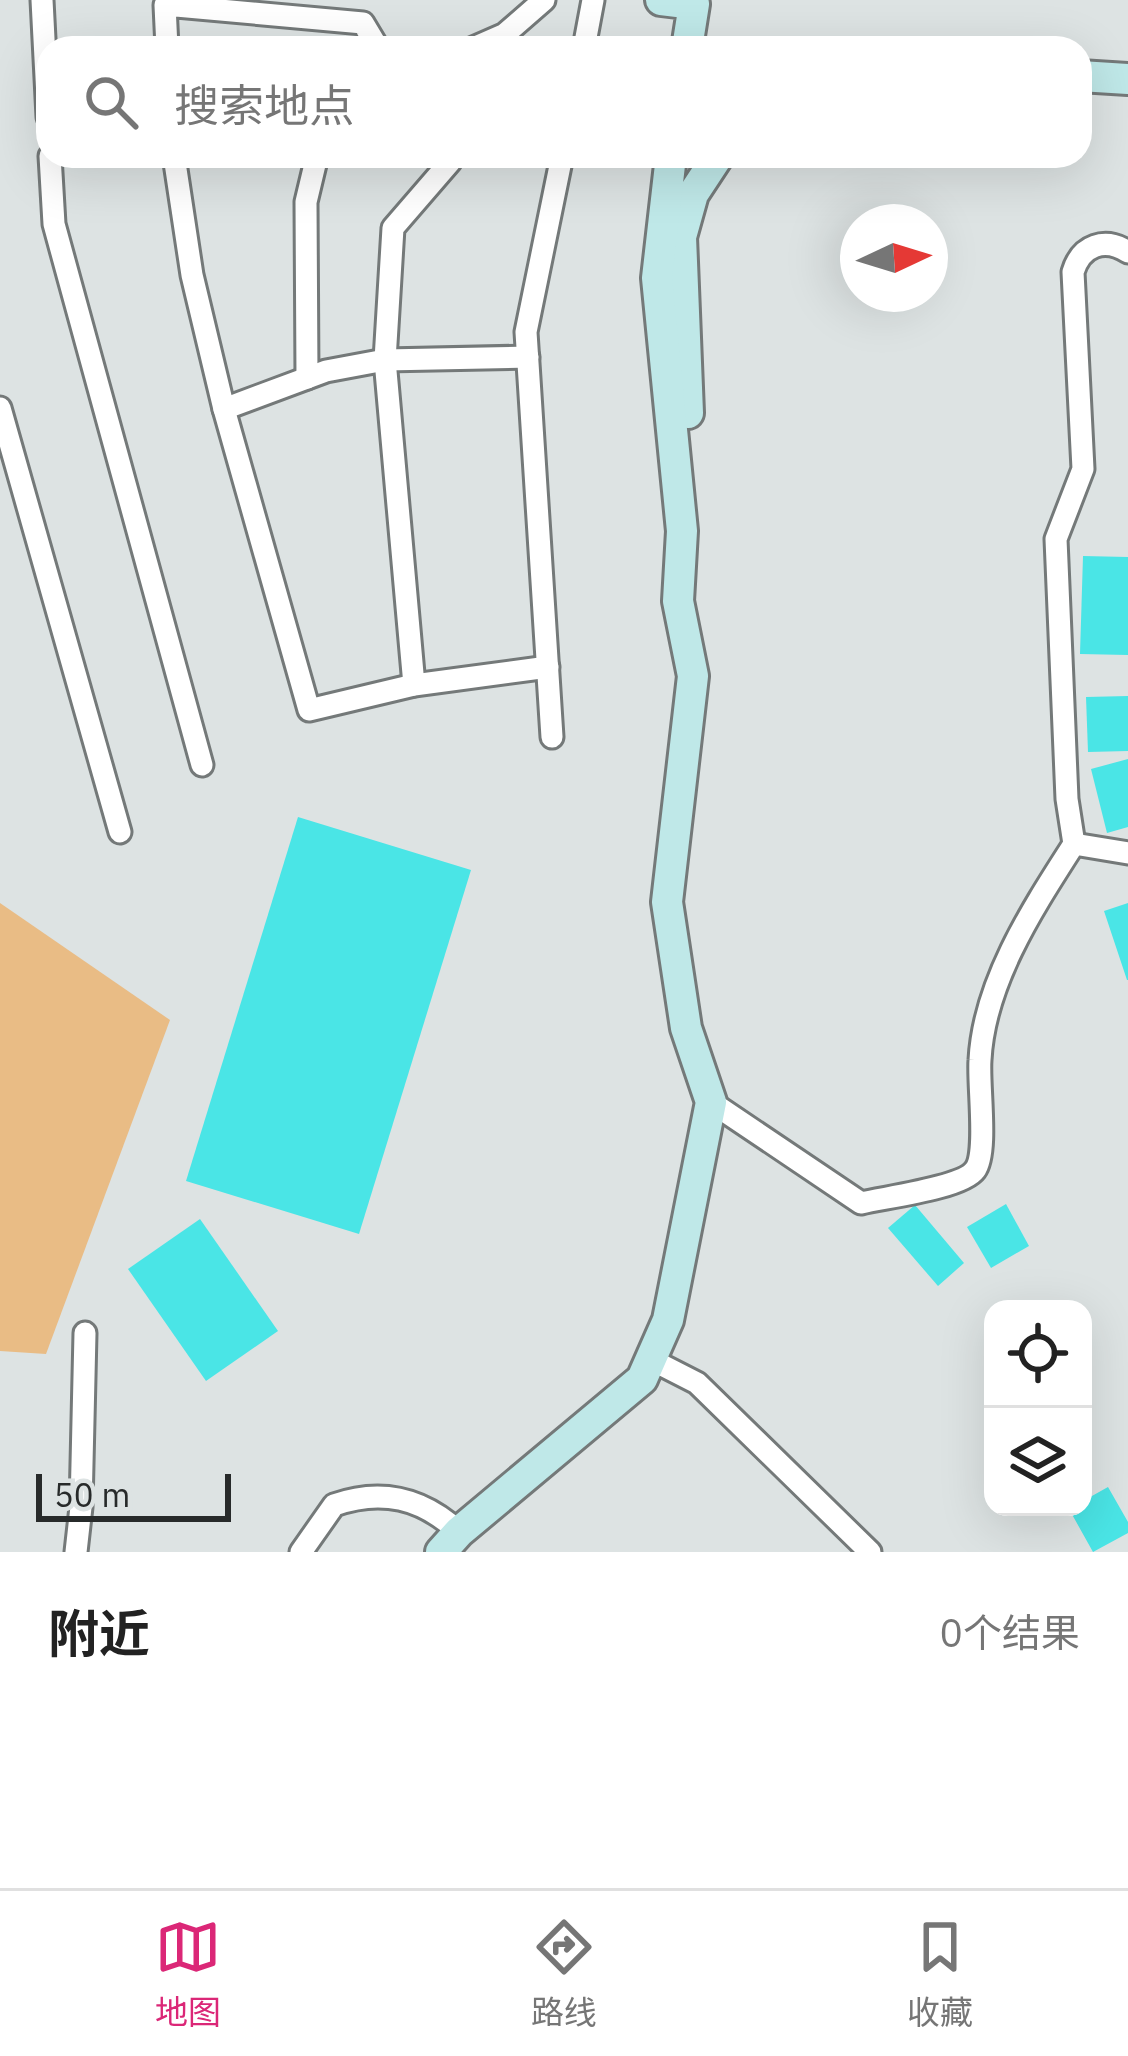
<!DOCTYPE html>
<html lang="zh">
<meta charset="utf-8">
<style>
:root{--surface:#fff;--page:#f6f6f6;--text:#222;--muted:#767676;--line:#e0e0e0;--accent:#db2777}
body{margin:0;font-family:"IBM Plex Sans","Noto Sans SC",sans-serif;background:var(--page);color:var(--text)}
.controls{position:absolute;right:36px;bottom:36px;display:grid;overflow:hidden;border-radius:24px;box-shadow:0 12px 48px #0002}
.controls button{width:108px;height:108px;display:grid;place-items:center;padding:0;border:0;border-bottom:3px solid var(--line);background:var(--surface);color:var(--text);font:60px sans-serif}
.compass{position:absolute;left:840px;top:204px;width:108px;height:108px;border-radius:50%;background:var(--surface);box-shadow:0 12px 48px #0002;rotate:86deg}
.scale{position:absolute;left:36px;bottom:30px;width:195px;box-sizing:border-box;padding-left:12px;border:6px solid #272a2a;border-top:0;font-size:33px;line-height:42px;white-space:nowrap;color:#272a2a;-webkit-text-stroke:9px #dde3e3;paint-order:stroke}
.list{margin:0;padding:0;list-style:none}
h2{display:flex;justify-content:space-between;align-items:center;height:156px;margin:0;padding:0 48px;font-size:51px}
h2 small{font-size:39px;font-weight:400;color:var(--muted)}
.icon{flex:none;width:66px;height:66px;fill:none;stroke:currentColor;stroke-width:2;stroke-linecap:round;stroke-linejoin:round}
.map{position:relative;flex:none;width:1128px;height:1552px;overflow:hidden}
.search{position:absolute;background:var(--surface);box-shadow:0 12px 48px #0002;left:36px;right:36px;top:36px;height:132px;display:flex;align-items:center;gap:30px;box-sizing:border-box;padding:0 42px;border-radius:36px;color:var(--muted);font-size:45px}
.sheet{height:336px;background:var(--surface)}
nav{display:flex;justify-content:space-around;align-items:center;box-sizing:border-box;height:168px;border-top:3px solid var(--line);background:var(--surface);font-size:33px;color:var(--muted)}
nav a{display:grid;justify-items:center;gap:6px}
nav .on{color:var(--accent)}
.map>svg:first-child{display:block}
.green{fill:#e9bc85}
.building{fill:#4ae5e6}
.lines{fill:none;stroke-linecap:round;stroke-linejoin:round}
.street-casing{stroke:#747979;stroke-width:27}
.secondary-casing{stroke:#747979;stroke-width:36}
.street{stroke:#fff;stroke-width:21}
.secondary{stroke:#bfe8e8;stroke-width:30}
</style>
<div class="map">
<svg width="1128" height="1552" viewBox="0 0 1128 1552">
<rect width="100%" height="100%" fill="#dde3e3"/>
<!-- green -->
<path class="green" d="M0 903 170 1020 46 1354 0 1351Z"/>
<!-- building -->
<g class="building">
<path d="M1083 556 1128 557V655L1080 654Z"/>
<path d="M1128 696V751L1088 752 1086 697Z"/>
<path d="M1128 759V827L1107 833 1091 769Z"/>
<path d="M298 817 471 870 359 1234 186 1181Z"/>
<path d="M1128 903V980H1127L1104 911Z"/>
<path d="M1006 1204 1029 1246 991 1268 967 1227Z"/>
<path d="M915 1205 964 1263 938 1286 888 1228Z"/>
<path d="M200 1219 278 1331 206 1381 128 1269Z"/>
<path d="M1108 1487 1128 1522V1533L1093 1552 1069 1509 1083 1507V1501Z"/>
</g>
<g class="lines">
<!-- street casing -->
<g class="street-casing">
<g id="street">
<path d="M42 0 48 117"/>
<path d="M167 48 165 5 363 23 378 48"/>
<path d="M473 48 505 34 544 0"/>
<path d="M584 48 593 0"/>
<path d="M50 156 54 224 202 765"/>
<path d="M174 156 192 275 224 409 309 710 414 685 548 667"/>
<path d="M307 378 306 202 317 156"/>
<path d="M0 408 120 832"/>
<path d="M224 409 326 371 385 360 528 357"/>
<path d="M414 685 385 360 393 228 450 162"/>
<path d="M552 737 526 332 562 156"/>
<path d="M1074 844 1128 853"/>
<path d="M711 1102 861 1203C886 1197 962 1188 975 1170 988 1153 978 1085 980 1060 984 982 1033 908 1074 844L1067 799 1056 539 1083 469 1073 272C1081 245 1105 237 1128 252"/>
<path d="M650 1359 697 1383 870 1552"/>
<path d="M76 1552 81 1507 85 1333"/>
<path d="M301 1552 334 1505C382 1488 422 1498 459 1532"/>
</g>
</g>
<!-- secondary casing -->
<g class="secondary-casing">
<g id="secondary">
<path d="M661 0 694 4 687 48"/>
<path d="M1080 76 1128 79"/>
<path d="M688 413 681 237 693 194 718 156"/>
<path d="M441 1552 459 1532 642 1379 668 1320 711 1102 686 1028 667 902 693 676 678 601 682 531 657 278 671 156"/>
</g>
</g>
<!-- street -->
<use href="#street" class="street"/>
<!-- secondary -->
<use href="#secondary" class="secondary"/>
</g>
</svg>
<div class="controls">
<button><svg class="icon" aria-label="locate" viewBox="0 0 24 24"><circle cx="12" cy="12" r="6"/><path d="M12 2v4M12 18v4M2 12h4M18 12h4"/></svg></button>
<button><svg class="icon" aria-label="layers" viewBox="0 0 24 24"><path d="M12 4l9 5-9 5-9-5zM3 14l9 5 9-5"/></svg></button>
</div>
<svg class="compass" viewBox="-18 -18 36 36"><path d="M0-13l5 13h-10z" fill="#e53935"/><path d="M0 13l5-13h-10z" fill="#767676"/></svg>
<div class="scale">50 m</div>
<div class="search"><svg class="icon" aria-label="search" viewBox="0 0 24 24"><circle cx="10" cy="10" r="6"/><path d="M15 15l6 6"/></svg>搜索地点</div>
</div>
<section class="sheet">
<h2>附近<small>0个结果</small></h2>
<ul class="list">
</ul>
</section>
<nav>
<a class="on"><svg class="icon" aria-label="map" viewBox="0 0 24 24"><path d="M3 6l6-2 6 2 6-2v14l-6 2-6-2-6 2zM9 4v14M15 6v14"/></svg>地图</a>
<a><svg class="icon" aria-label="directions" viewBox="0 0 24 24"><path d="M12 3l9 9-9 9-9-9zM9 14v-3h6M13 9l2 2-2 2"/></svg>路线</a>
<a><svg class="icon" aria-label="saved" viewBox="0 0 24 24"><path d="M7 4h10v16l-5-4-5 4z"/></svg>收藏</a>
</nav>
